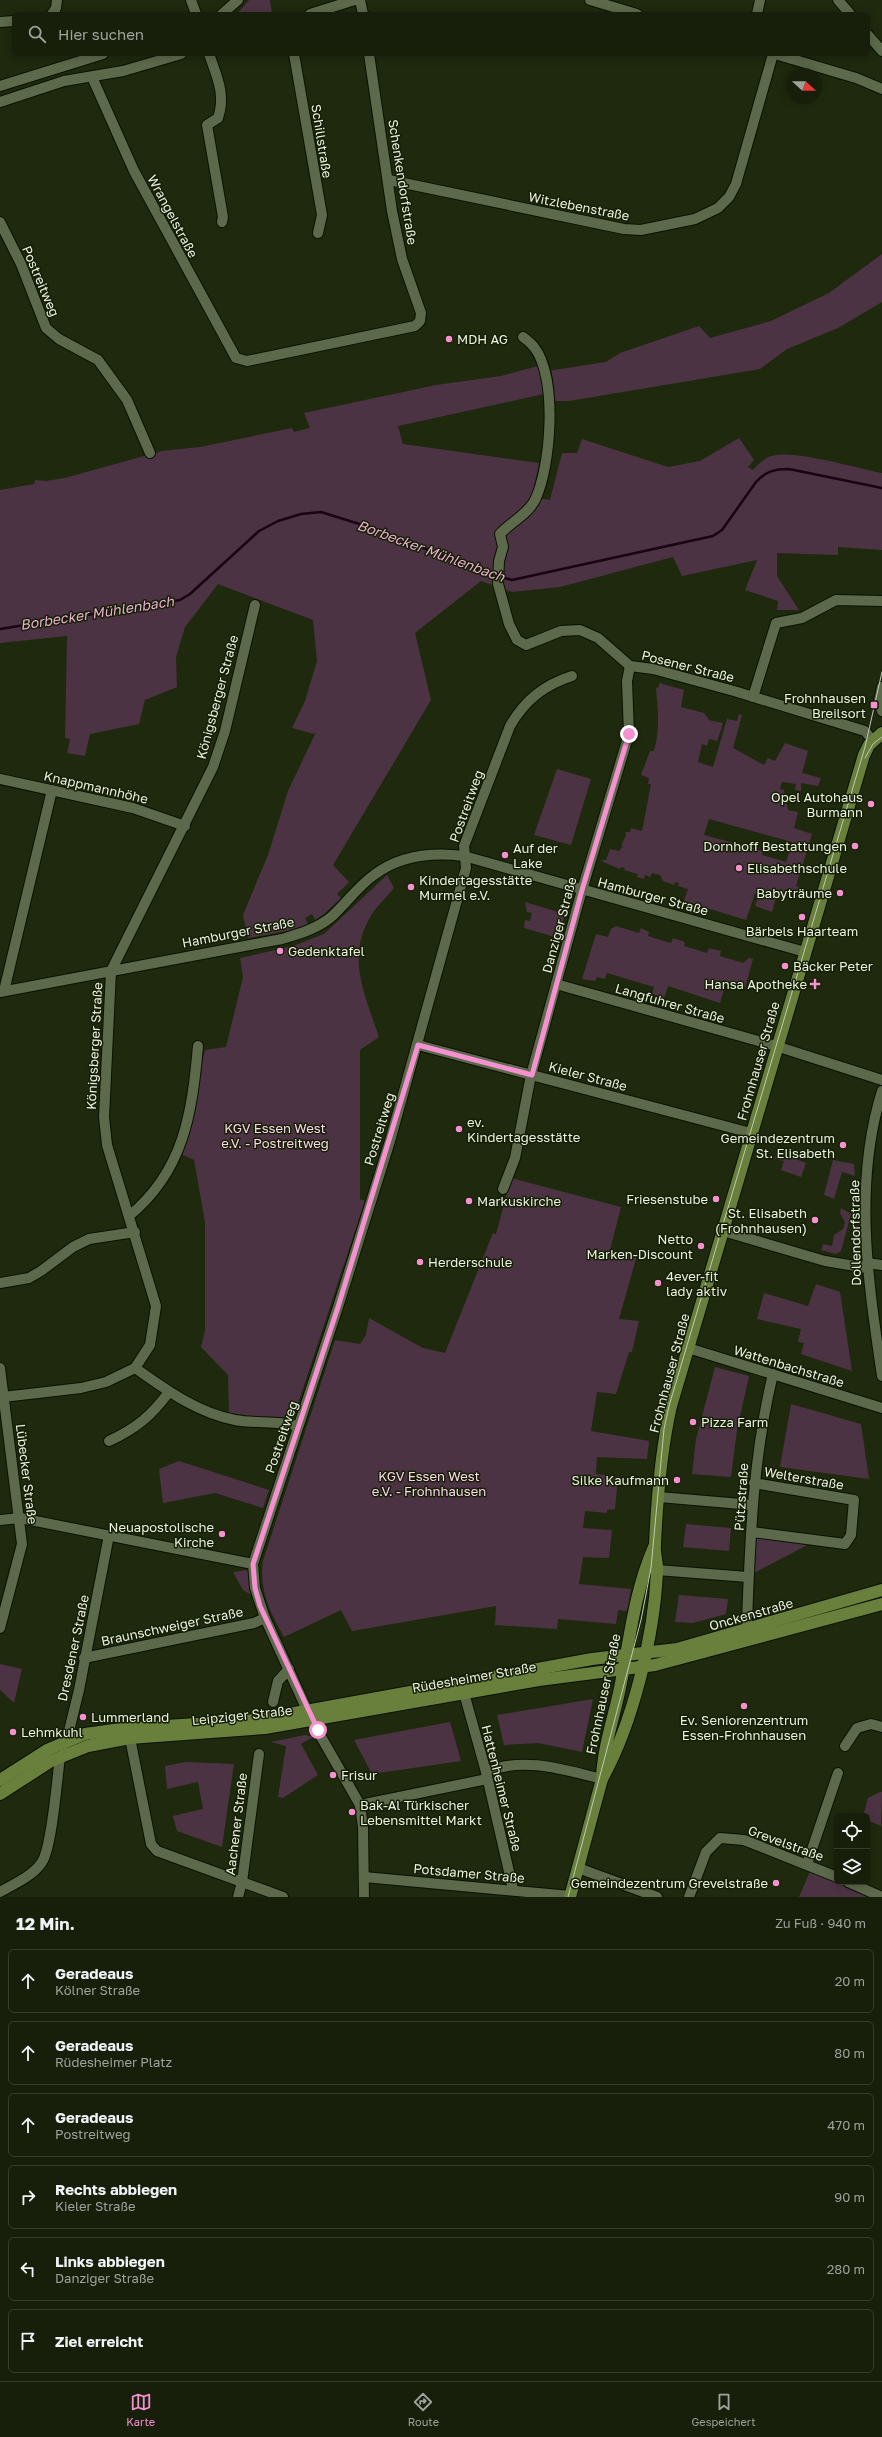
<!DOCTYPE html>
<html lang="de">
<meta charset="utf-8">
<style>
:root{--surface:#171f0a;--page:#242c18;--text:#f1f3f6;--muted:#9ea29c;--line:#363d2b;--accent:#f590d1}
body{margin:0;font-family:"Golos Text",sans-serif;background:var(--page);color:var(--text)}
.controls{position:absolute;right:12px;bottom:12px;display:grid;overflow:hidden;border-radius:6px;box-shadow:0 2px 10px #0003}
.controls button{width:36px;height:36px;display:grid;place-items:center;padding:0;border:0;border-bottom:1px solid var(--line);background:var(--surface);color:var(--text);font:20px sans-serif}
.compass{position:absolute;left:786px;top:68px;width:36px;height:36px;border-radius:50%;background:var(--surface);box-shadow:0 2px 10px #0003;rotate:111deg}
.stop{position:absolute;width:12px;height:12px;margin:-9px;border:3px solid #f590d1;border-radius:50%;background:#fff}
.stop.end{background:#f590d1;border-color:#fff;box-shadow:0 1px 4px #0008}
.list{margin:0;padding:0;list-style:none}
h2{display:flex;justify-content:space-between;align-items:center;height:52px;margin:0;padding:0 16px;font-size:17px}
h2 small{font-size:13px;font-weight:400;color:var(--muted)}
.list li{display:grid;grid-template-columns:26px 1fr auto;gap:12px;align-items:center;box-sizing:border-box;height:64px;margin:0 8px 8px;padding:0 8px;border:1px solid var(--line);border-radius:6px}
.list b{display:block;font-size:15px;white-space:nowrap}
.list p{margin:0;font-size:13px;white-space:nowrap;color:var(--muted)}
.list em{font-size:13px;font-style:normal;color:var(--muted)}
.icon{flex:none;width:22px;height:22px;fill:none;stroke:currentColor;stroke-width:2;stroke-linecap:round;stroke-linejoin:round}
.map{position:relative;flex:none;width:882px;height:1897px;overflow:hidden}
.search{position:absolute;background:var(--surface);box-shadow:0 2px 10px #0003;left:12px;right:12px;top:12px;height:44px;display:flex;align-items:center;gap:10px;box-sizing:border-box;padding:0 14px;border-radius:6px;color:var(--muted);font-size:15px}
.sheet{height:484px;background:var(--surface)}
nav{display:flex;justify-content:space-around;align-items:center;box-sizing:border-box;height:56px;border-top:1px solid var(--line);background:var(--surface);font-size:11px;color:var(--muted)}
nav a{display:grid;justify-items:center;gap:2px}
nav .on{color:var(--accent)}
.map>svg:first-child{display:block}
.green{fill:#4c3343;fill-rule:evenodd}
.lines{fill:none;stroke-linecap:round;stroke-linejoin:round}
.stream{stroke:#1a0312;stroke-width:2.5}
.minor-casing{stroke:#091200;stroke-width:12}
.major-casing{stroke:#091200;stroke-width:14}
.minor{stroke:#5d694b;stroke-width:10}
.major{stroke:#68803b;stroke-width:12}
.tram{stroke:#c1c9b7;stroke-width:1}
.route{stroke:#f590d1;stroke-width:5}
.poi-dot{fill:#f590d1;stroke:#161f05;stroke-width:1.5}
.labels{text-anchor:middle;stroke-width:3;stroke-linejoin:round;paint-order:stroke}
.street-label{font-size:13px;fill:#e9f1e0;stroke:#161f05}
.poi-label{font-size:13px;fill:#e9f1e0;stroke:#161f05;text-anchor:start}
.park-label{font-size:13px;fill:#fad6eb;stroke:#161f05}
.water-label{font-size:14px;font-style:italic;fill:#e9afd2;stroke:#161f05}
</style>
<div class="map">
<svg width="882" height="1897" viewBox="0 0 882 1897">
<rect width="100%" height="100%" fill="#1f290e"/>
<!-- green -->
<g class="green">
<path d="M249 0H270L272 14H237Z"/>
<path d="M882 254V302L838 328 787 349 760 369 569 401H555L554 391 547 371 606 362 620 353 699 326 710 338 771 321 829 293Z"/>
<path d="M538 366 544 394 398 426 403 444 539 463 532 497 550 500 562 453H577L582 439 668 467 700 461 739 438 754 460 748 467 753 470C759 463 767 456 776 455 798 451 857 468 882 473V550L838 547V555L777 553V576L799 610H777L778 601 745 590 757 560 682 576 673 557 560 587 512 592 481 581 415 633 431 700 333 865 349 882 337 894 341 898 324 914 315 920 312 914 305 918 308 924 287 931 248 938 243 915 268 855 288 791 316 732 314 734 292 728 305 701 317 661 313 620 218 584 185 627 176 657 177 687 145 700 139 724 90 734 85 756 67 753 70 739 65 738 67 636 0 643V490L34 484 35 480 46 481 65 478 162 451 200 447 292 428 294 432 310 428 304 413 436 385 501 376Z"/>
<path d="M659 683 684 690 681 707 704 713 709 720 723 723 717 741 709 739 707 746 702 744 698 762 713 767 727 719 737 721 739 714 742 715 733 748 764 765 768 758 775 761 785 743 808 751 802 773 821 778 818 786 801 783V791L795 790 796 784 782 782 780 789 784 790 788 810 798 812 794 828 812 834 796 886 799 887 796 895 788 893 786 898 777 895 772 912 755 906 759 895 755 893 746 920 684 901 688 889 678 886 679 883 675 882 674 885 663 881 660 875 652 873 650 877 645 875 644 879 637 877 638 874 624 870 625 868 621 867 620 869 603 862 602 860H606L610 849 619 851 623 846H621L626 835 625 832H630L631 828 642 831 651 784H648L649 778 641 775 650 751H654C660 729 658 711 656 688L659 687ZM709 819 792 842 786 862 762 855 763 851 704 835Z"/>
<path d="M557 769 591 779 571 845 534 835Z"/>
<path d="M387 875 394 888C387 897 378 905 372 914 345 957 365 994 379 1037L360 1050V1199L365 1201 293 1419 248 1418 229 1414 228 1375 201 1347 205 1331V1222L194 1160 181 1154 205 1050 226 1047 243 977 240 958 293 946 324 934Z"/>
<path d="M525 902 565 914 558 938 524 928 525 920 530 921 532 913 527 912Z"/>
<path d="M616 926 639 933 641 928 649 932 648 936 671 943 673 938 685 942 684 946 707 953 709 948 721 951 720 956 743 963 749 958 753 959 745 988 726 982 720 1003 668 986 664 998 652 994 654 987 607 973 605 979 597 977 595 981 582 979 596 934 608 937 611 929Z"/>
<path d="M777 1152 806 1163 801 1177 781 1170 784 1161 775 1159Z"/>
<path d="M833 1160 854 1164 855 1176 842 1172 834 1199 824 1195Z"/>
<path d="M511 1178 621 1207 610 1250 637 1255 619 1319 639 1321 632 1352H629L616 1394 597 1392 591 1431 649 1441 647 1459 597 1457 596 1474 618 1477 615 1509 607 1510V1513L585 1511 583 1528 612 1530 609 1558 583 1557 579 1584 631 1589 627 1611 618 1610 616 1624 558 1619 557 1629 495 1625 496 1606 352 1631 341 1610 284 1637C270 1612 259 1591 263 1561L335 1340 360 1344 366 1335 369 1318 423 1348 445 1353 493 1233 496 1234Z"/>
<path d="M841 1208 851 1214 841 1251 836 1254 821 1250 823 1244 832 1246 834 1235 843 1229 845 1222 840 1213Z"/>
<path d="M816 1284 840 1292 852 1371 801 1354 804 1343 798 1342 801 1329 757 1319 764 1293 808 1306Z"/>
<path d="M715 1367 749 1376 737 1430 731 1477 692 1474 696 1439Z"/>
<path d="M791 1404 861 1424 869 1479 780 1467Z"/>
<path d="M179 1461 269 1490 263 1508 215 1493 163 1503 159 1469Z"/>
<path d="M686 1524 731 1528 729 1551 683 1547Z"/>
<path d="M754 1534 815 1541 750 1575Z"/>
<path d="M248 1570 253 1596 243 1590 233 1572Z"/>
<path d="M679 1595 728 1599 726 1614 693 1623 675 1622Z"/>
<path d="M0 1664 22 1669 14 1703 0 1690Z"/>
<path d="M593 1699 582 1752 538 1743 504 1745 497 1715Z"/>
<path d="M450 1722 461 1761 372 1774 354 1740Z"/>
<path d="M305 1735 313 1737 301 1744 318 1775 283 1798 278 1797 286 1746 271 1742Z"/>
<path d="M186 1762 234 1764 222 1847 177 1831 173 1816 203 1809 198 1782 167 1789 165 1766Z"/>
<path d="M880 1792H882L881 1826 867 1820V1816H863L868 1798Z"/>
<path d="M811 1869 837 1880V1882H842L877 1897H799Z"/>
</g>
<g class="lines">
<!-- stream -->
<g class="stream">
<path d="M501 577 512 580 713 536 722 530 756 482C766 471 775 469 789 469L882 488"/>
<path d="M0 629 180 600 190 594 259 531 278 521 301 514 321 512 369 527 496 576"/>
</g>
<!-- minor casing -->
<g class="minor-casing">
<g id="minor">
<path d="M191 0 196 14"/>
<path d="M360 0 363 14"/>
<path d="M590 0 637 14"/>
<path d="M838 0 850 14"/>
<path d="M52 14 56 8 57 0"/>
<path d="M222 14 238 0"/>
<path d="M310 14 355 0"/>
<path d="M757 14 760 0"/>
<path d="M0 22 14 21"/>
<path d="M868 35 882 51"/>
<path d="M209 54C217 77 226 95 218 118L207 125 223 217 222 222"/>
<path d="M294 54 322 215 318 233"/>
<path d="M775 54 856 78 882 89"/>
<path d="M92 77 134 171 236 358 247 361 415 326 420 321 421 313 402 259 392 211 369 54"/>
<path d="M0 86 103 54"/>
<path d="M0 102 64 81 123 71 181 54"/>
<path d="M389 180 624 229 641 230 695 219 718 208 729 197 736 184 773 54"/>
<path d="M0 222 21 264 46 328 59 339 98 360 127 400 150 453"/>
<path d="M523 337C527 340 531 343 534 347 558 377 551 467 535 500 527 515 511 522 500 534L503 547 499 561 498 584 509 624 517 640 526 645 561 631 580 630 598 638 630 666 653 669 734 691 865 731 873 741"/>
<path d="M882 687 879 701 882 711"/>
<path d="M753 697 776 623 802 618 836 600 882 601"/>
<path d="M0 779 133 808 185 826"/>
<path d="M556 984 776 1046 882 1080"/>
<path d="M4 991 52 790"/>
<path d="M0 992 282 939C299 934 316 929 330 918 345 905 357 887 374 875 400 855 432 852 464 856L805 952"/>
<path d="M418 1045 751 1133"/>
<path d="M882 1091C853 1184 868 1281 882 1376"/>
<path d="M503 1189 515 1158 531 1075 582 890 629 734 627 681 630 666"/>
<path d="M129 1216C184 1171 192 1113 198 1046"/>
<path d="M723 1231 825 1261 867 1268"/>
<path d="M867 1263 882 1265"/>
<path d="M0 1283 29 1278 41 1271 73 1247 89 1239 135 1232"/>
<path d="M688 1348 882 1408"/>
<path d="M0 1368 22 1544 0 1628"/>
<path d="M135 1368C165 1389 197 1413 235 1420 256 1424 278 1420 298 1426"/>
<path d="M3 1397 81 1388 106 1382 135 1368 150 1345 156 1306 107 1145 104 1117 111 971 213 767 225 731 255 605"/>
<path d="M109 1441C137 1428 151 1416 169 1392"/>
<path d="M659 1497 753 1505"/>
<path d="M0 1520 20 1518 253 1564"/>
<path d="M752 1532 845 1544 851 1535 854 1500 754 1483"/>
<path d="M657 1570 748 1577"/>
<path d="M747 1622C750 1539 753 1456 773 1374"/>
<path d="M84 1658 254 1623 265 1618"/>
<path d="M464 1693 486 1772 513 1889"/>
<path d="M273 1702 278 1681 289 1669"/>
<path d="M130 1738 151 1844 157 1851 283 1897"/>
<path d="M845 1746 857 1728 871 1724 882 1727"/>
<path d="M62 1747 67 1739 79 1690 109 1535"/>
<path d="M486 1772C523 1756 565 1770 602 1779"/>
<path d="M360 1805 487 1779"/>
<path d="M807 1864 838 1773"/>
<path d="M578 1868 657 1897"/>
<path d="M364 1877 571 1896"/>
<path d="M848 1882 882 1897"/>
<path d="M0 1892C14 1884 33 1876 42 1862 52 1847 57 1779 60 1757"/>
<path d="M238 1897 242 1882 259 1754"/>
<path d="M364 1897 363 1827 360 1805 312 1721 265 1618 255 1588 253 1564 338 1307 390 1141 466 868 464 846 510 726C525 700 544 685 572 676"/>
<path d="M689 1897 706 1852 720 1838 744 1840 837 1877"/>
</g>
</g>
<!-- major casing -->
<g class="major-casing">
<g id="major">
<path d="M602 1779C633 1723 654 1636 657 1572 658 1563 654 1554 655 1545 657 1499 661 1450 671 1406L864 755 869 745 882 733"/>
<path d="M0 1780 47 1750 85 1734 121 1729 256 1720 592 1659 677 1649 882 1590"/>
<path d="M0 1794 51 1761 88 1746 130 1738 265 1728 539 1680 655 1665 882 1604"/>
<path d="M570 1897 602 1779C603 1746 615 1715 621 1683 630 1637 635 1590 654 1547"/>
</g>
</g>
<!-- minor -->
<use href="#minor" class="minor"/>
<!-- major -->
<use href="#major" class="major"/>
<!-- tram -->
<g class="tram">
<path d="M865 758 873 744 882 737"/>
<path d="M568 1897 641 1620 651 1568 664 1429 669 1406 865 747 882 672"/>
</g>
</g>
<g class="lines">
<!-- route -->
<path class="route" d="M318 1730 260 1606 255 1588 253 1564 338 1307 418 1045 532 1075 582 890 629 734"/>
</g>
<!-- markers -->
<g class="poi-dot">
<circle cx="449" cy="339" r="4"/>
<rect x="870" y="701" width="8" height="8" rx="2"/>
<circle cx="871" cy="804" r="4"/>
<circle cx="855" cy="846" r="4"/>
<circle cx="505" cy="855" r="4"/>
<circle cx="739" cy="868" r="4"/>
<circle cx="411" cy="887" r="4"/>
<circle cx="840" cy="893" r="4"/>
<circle cx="802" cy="917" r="4"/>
<circle cx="280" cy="951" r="4"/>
<circle cx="785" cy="966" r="4"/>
<path d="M813 978h4v4h4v4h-4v4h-4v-4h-4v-4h4z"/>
<circle cx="459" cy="1129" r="4"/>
<circle cx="843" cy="1145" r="4"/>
<circle cx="716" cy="1199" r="4"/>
<circle cx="469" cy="1201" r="4"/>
<circle cx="815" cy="1220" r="4"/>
<circle cx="701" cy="1246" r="4"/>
<circle cx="420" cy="1262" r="4"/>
<circle cx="658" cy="1283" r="4"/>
<circle cx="693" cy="1422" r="4"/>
<circle cx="677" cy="1480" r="4"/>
<circle cx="222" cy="1534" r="4"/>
<circle cx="744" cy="1706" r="4"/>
<circle cx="83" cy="1717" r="4"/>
<circle cx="13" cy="1732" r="4"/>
<circle cx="333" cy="1775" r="4"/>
<circle cx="352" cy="1812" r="4"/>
<circle cx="776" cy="1883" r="4"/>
</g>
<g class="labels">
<!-- street labels -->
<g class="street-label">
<text transform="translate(322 141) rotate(81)" y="5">Schillstraße</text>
<text transform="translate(403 182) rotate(81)" y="5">Schenkendorfstraße</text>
<text transform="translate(579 206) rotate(11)" y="5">Witzlebenstraße</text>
<text transform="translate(173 216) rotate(62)" y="5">Wrangelstraße</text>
<text transform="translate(41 281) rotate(67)" y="5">Postreitweg</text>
<text transform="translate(688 666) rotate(14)" y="5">Posener Straße</text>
<text transform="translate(217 697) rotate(-75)" y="5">Königsberger Straße</text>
<text transform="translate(96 787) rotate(13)" y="5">Knappmannhöhe</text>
<text transform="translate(466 806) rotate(-70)" y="5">Postreitweg</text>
<text transform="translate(653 896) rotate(15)" y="5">Hamburger Straße</text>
<text transform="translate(559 925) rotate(-75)" y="5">Danziger Straße</text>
<text transform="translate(238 932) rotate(-11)" y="5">Hamburger Straße</text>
<text transform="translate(670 1003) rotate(16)" y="5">Langfuhrer Straße</text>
<text transform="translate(94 1046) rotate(-87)" y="5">Königsberger Straße</text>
<text transform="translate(758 1061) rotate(-74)" y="5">Frohnhauser Straße</text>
<text transform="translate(588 1076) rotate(15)" y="5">Kieler Straße</text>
<text transform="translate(379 1129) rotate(-73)" y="5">Postreitweg</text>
<text transform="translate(855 1233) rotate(-91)" y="5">Dollendorfstraße</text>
<text transform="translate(789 1366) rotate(17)" y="5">Wattenbachstraße</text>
<text transform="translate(669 1373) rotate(-75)" y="5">Frohnhauser Straße</text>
<text transform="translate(281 1437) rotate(-71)" y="5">Postreitweg</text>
<text transform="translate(27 1474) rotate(83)" y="5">Lübecker Straße</text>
<text transform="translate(804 1478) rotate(10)" y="5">Welterstraße</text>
<text transform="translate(741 1497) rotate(-86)" y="5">Pützstraße</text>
<text transform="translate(751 1614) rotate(-16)" y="5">Onckenstraße</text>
<text transform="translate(172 1626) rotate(-12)" y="5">Braunschweiger Straße</text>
<text transform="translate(73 1648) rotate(-78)" y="5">Dresdener Straße</text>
<text transform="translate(474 1677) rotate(-10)" y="5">Rüdesheimer Straße</text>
<text transform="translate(603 1694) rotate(-78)" y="5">Frohnhauser Straße</text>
<text transform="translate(242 1715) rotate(-6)" y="5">Leipziger Straße</text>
<text transform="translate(502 1788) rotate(76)" y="5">Hattenheimer Straße</text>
<text transform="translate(236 1824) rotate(-83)" y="5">Aachener Straße</text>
<text transform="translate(786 1843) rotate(20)" y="5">Grevelstraße</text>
<text transform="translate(469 1873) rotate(5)" y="5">Potsdamer Straße</text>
</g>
<!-- poi labels -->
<g class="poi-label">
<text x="457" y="344">MDH AG</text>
<text x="866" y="703" text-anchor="end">Frohnhausen<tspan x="866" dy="15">Breilsort</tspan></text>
<text x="863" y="802" text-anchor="end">Opel Autohaus<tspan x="863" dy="15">Burmann</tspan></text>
<text x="847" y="851" text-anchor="end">Dornhoff Bestattungen</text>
<text x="513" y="853">Auf der<tspan x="513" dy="15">Lake</tspan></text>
<text x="747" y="873">Elisabethschule</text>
<text x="419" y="885">Kindertagesstätte<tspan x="419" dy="15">Murmel e.V.</tspan></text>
<text x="832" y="898" text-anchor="end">Babyträume</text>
<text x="802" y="936" text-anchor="middle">Bärbels Haarteam</text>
<text x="288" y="956">Gedenktafel</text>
<text x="793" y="971">Bäcker Peter</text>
<text x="807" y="989" text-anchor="end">Hansa Apotheke</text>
<text x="467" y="1127">ev.<tspan x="467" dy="15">Kindertagesstätte</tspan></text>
<text x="835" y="1143" text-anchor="end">Gemeindezentrum<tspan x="835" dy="15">St. Elisabeth</tspan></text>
<text x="708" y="1204" text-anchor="end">Friesenstube</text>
<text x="477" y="1206">Markuskirche</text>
<text x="807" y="1218" text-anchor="end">St. Elisabeth<tspan x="807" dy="15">(Frohnhausen)</tspan></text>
<text x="693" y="1244" text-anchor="end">Netto<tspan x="693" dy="15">Marken-Discount</tspan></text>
<text x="428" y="1267">Herderschule</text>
<text x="666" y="1281">4ever-fit<tspan x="666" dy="15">lady aktiv</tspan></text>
<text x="701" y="1427">Pizza Farm</text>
<text x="669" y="1485" text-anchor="end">Silke Kaufmann</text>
<text x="214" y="1532" text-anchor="end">Neuapostolische<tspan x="214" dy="15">Kirche</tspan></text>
<text x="91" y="1722">Lummerland</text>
<text x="744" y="1725" text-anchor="middle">Ev. Seniorenzentrum<tspan x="744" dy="15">Essen-Frohnhausen</tspan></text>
<text x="21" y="1737">Lehmkuhl</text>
<text x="341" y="1780">Frisur</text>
<text x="360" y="1810">Bak-Al Türkischer<tspan x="360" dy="15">Lebensmittel Markt</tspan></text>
<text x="768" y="1888" text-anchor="end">Gemeindezentrum Grevelstraße</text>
</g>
<!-- park labels -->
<g class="park-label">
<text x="275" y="1133">KGV Essen West<tspan x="275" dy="15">e.V. - Postreitweg</tspan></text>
<text x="429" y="1481">KGV Essen West<tspan x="429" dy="15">e.V. - Frohnhausen</tspan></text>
</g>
<!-- water labels -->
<g class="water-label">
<text transform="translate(431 551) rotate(20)" y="5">Borbecker Mühlenbach</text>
<text transform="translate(97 613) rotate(-9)" y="5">Borbecker Mühlenbach</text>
</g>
</g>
</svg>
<div class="controls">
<button><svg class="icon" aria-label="locate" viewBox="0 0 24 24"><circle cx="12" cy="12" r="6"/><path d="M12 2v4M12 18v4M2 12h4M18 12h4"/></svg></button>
<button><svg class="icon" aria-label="layers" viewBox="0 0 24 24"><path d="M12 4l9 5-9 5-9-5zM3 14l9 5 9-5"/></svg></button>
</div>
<svg class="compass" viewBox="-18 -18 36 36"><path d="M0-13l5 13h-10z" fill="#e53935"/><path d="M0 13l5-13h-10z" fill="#9ea29c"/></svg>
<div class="stop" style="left:318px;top:1730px"></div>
<div class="stop end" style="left:629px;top:734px"></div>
<div class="search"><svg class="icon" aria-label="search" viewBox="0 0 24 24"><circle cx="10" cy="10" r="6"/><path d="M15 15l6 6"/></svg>Hier suchen</div>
</div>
<section class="sheet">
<h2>12 Min.<small>Zu Fuß · 940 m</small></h2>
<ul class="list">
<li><svg class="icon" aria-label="ahead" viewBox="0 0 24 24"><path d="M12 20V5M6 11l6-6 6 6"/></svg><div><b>Geradeaus</b><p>Kölner Straße</p></div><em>20 m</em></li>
<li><svg class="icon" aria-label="ahead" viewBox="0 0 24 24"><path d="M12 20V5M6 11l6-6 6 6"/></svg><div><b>Geradeaus</b><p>Rüdesheimer Platz</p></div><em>80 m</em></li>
<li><svg class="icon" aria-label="ahead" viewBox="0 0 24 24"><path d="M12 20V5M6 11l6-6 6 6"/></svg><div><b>Geradeaus</b><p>Postreitweg</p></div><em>470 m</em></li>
<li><svg class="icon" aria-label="right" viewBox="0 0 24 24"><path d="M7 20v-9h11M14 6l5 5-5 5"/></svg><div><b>Rechts abbiegen</b><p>Kieler Straße</p></div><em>90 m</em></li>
<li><svg class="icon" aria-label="left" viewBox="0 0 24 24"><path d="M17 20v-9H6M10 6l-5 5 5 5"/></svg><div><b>Links abbiegen</b><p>Danziger Straße</p></div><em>280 m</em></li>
<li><svg class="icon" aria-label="arrive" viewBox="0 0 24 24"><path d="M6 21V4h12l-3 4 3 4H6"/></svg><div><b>Ziel erreicht</b></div></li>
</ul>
</section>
<nav>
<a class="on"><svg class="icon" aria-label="map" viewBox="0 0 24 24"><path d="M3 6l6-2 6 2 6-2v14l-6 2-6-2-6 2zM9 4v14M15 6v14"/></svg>Karte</a>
<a><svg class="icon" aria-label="directions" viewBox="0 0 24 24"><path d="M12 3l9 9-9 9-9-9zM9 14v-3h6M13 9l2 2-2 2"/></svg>Route</a>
<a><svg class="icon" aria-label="saved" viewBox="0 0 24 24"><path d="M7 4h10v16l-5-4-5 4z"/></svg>Gespeichert</a>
</nav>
